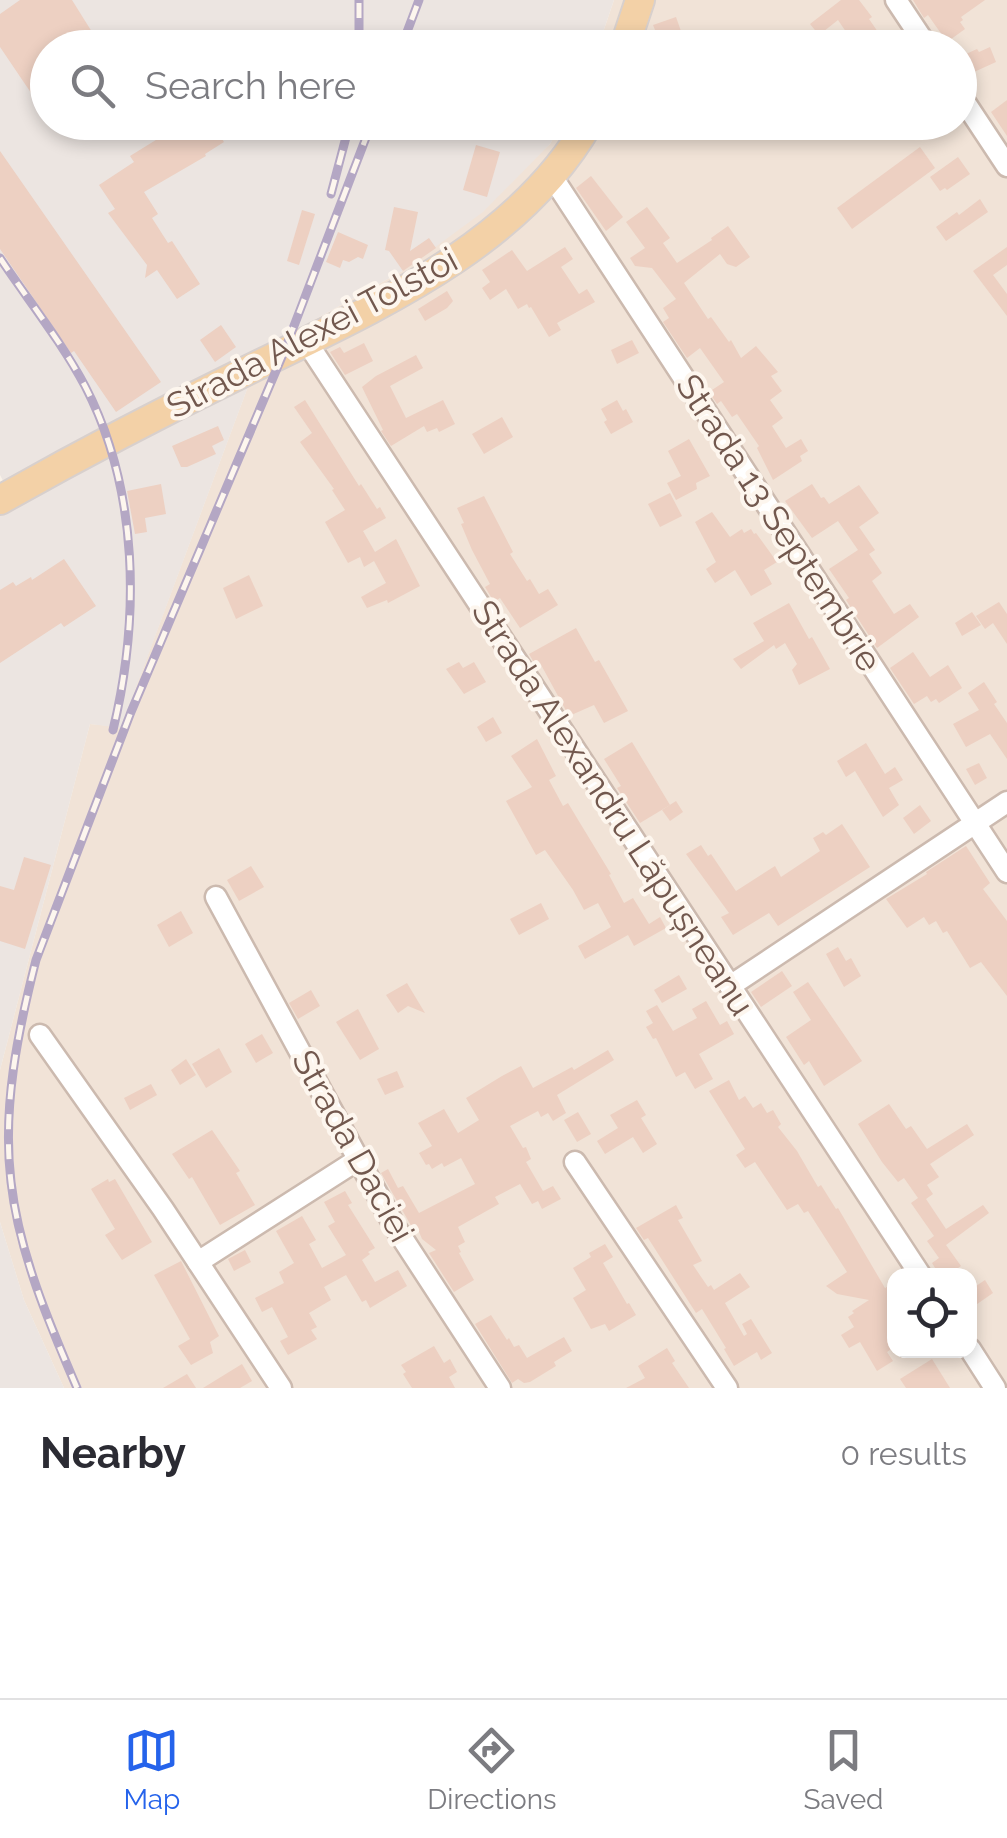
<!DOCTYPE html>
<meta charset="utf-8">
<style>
:root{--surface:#fff;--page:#f7f7f7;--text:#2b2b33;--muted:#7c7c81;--line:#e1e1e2;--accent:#2563eb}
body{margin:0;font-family:Raleway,sans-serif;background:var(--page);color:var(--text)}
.controls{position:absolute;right:30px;bottom:30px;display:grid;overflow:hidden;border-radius:20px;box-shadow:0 5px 15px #0003}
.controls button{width:90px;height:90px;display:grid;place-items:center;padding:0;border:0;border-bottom:2px solid var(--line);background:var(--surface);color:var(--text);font:50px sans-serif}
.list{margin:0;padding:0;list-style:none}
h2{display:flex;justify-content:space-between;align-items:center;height:130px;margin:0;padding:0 40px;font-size:42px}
h2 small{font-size:32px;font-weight:400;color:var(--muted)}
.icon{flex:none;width:55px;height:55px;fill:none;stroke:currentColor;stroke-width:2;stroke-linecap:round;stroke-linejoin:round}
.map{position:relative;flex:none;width:1007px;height:1388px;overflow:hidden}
.search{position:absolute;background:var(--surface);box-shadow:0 5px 15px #0003;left:30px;right:30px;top:30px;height:110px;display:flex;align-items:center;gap:25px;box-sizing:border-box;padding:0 35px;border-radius:55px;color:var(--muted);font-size:38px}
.sheet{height:310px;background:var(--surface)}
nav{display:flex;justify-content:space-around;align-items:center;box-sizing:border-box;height:140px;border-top:2px solid var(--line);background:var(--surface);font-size:28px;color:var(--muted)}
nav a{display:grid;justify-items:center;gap:5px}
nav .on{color:var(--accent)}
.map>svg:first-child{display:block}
.residential{fill:#f1e3d7;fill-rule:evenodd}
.industrial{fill:#ece5e1}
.building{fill:#edd0c2}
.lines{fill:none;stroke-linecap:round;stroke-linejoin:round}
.minor-casing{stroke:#ccbaaf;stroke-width:25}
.major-casing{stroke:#d8d0cd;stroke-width:32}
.minor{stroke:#fff;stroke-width:20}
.major{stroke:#f3d1a7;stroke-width:28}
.rail-casing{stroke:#b4a7c4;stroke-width:9}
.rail{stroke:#fdf6ee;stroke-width:5;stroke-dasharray:15;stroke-linecap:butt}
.labels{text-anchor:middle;stroke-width:8;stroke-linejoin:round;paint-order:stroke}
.street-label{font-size:35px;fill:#72584e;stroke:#fdf6ee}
</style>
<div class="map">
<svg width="1007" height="1388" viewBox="0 0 1007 1388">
<rect width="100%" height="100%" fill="#faf2e8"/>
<!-- residential -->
<path class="residential" d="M614 0H1007V1388H64L24 1300 0 1222V1070L90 724 121 727 262 349 404 270 550 144 562 123 960 122V48L598 47ZM894 1276H970V1350H894Z"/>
<!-- industrial -->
<g class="industrial">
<path d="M0 0H614L598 47 48 48V122L562 123 550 144 483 212 404 270 262 349 121 728 90 724 0 1070V514L16 505 0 475Z"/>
<path d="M0 1222 24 1300 64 1388H0Z"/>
</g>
<!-- building -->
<g class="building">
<path d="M20 0H72L102 48H48V118L0 47V14Z"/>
<path d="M841 0H859L872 17 869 19 889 48H857L838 20 819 35 810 24Z"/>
<path d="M913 0H985L961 17 963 20 960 22 965 29 947 42 928 15 924 18Z"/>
<path d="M676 17 682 34 660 42 653 25Z"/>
<path d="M990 47 996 62 974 72 966 54 977 49 979 52Z"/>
<path d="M1007 100V136L991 112Z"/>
<path d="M185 122H211L224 142 205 154 206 156 144 192 158 214 152 218 168 243 172 241 200 284 177 299 157 270 145 278 147 265 108 213 115 209 99 185 134 162 130 156Z"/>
<path d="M476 145 500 152 487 197 463 190Z"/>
<path d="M920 147 935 168 852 229 837 208Z"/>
<path d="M0 151 161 382 116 412 74 351 71 353 0 249Z"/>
<path d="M958 157 970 174 947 190 945 188 940 191 930 177Z"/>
<path d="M591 176 623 217 606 231 576 188Z"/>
<path d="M980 199 988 212 946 241 936 227 957 212 959 215Z"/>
<path d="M394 207 418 212 410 251 429 238 436 248 403 271 389 251 385 250Z"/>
<path d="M647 207 670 238 663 243 677 263 712 240 711 238 728 226 750 257 736 267 727 264 720 254 684 283 708 319 711 317 729 342 731 340 741 358 756 346 778 372 771 376 782 391 770 400 783 418 772 426 786 448 801 439 808 451 800 456 802 461 773 480 757 448 759 446 737 414 732 417 721 401 717 404 709 392 724 382 700 348 687 358 663 322 669 318 663 308 676 299 652 268 635 266 630 258 645 248 626 222Z"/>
<path d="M302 210 315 214 299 265 287 261Z"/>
<path d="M338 232 368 245 363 259 358 257 349 262 343 260 340 268 326 262Z"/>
<path d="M565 247 573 259 561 267 579 294 587 289 595 302 557 323 561 330 549 337 531 307 529 308 527 304 518 309 506 289 490 300 482 288 490 282 482 270 512 250 527 271Z"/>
<path d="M1007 247V265L993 275 1007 294V316L973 271Z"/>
<path d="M447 291 453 301 447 308 425 321 418 309Z"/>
<path d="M221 325 236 347 215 362 200 340Z"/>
<path d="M632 340 639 353 617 364 611 350Z"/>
<path d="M364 343 373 361 345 375 330 352 340 347 344 353Z"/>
<path d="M416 355 423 368 390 386 406 418 443 400 455 424 439 432 437 428 427 432 424 426 391 446 381 431 383 430 362 387 376 376Z"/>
<path d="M305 400 359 486 361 484 377 509 380 507 386 518 363 531 375 552 396 539 420 586 388 603 387 600 367 608 361 597 386 583 374 561 364 567 360 557 348 563 325 522 345 510 332 490 334 489 300 442 312 433 294 407Z"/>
<path d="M617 400 623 411 626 409 633 422 611 434 604 422 607 420 601 409Z"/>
<path d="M502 417 513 437 484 454 472 434Z"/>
<path d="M218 426 224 440 212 446 216 454 187 467H181L172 446Z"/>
<path d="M689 439 710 476 696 483 697 489 676 500 667 483 681 476 668 451Z"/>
<path d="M161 484 166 514 145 518 147 532 135 534 127 491Z"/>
<path d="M812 484 821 498 824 497 829 504 859 485 879 513 859 527 875 550 869 554 882 573 872 581 894 614 910 604 919 617 877 648 846 600 849 598 829 569 858 550 838 521 812 538 785 501Z"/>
<path d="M670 493 682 516 660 527 648 504Z"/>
<path d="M484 496 513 552 510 554 527 581 530 579 539 594 548 589 558 605 520 628 500 598 494 602 485 587 490 584 472 550 461 524 464 523 457 508Z"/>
<path d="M712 512 730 537 742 529 744 533 751 529 754 534 756 533 777 562 764 570 772 584 751 596 735 570 715 583 706 569 716 562 695 522Z"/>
<path d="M64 559 96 606 64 627 61 623 0 663V590L13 582 16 586 31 577 32 580Z"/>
<path d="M249 575 263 606 236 619 223 588Z"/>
<path d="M999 602 1007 614V644L993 623 985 629 976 616Z"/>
<path d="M789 603 809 639 812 637 830 669 799 685 792 670 797 664 785 643 776 649 774 645 741 669 733 659 764 641 753 623Z"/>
<path d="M972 612 981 625 962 636 955 623Z"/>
<path d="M576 628 595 662 599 660 628 711 604 723 594 705 569 716 540 663 536 666 529 654Z"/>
<path d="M913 652 930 677 948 665 962 688 939 703 936 699 931 702 927 696 914 704 890 668Z"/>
<path d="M459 662 463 668 474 662 486 682 464 694 446 669Z"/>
<path d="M984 682 997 702 994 704 1007 723V759L990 734 966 747 953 724 979 710 968 693Z"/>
<path d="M493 717 502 733 486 742 477 727Z"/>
<path d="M537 739 556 776 549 780 563 806 568 803 580 823 611 874 609 875 624 903 633 898 649 924 660 917 666 928 634 946 628 935 585 959 578 946 611 927 598 903 584 910 573 890 545 850 536 855 506 801 532 787 511 756Z"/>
<path d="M632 742 670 805 640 823 617 788 621 786 604 759Z"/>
<path d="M866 743 885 774 895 767 903 780 889 788 899 805 883 817 855 771 846 777 837 761Z"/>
<path d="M979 763 987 778 975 785 966 769Z"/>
<path d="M676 801 683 812 670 821 662 810Z"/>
<path d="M920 805 931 821 914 834 903 818Z"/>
<path d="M842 824 870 867 778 926 769 913 733 935 721 917 729 913 686 854 701 845 708 856 711 854 736 891 775 866 781 877 820 851 813 838 823 832 826 835Z"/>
<path d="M966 846 990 883 983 889 1007 921V996L981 962 970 968 947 931 943 933 936 921 929 925 924 917 907 928 886 899 927 874 926 872Z"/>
<path d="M24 857 51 865 25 949 0 941V886L14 890Z"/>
<path d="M251 866 264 887 239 901 227 880Z"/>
<path d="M541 903 549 919 519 935 510 919Z"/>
<path d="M181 911 193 933 169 947 157 925Z"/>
<path d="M838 947 846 961 851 958 861 976 844 987 826 954Z"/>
<path d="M782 971 792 986 761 1007 751 992Z"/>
<path d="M679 975 687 989 662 1003 654 990Z"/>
<path d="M808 982 862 1061 824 1086 809 1061 804 1065 786 1037 811 1020 793 992Z"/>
<path d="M407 983 425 1013 408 1006 398 1013 386 995Z"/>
<path d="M311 990 320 1006 298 1019 289 1003Z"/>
<path d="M706 1001 720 1025 727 1021 734 1034 699 1054 713 1079 695 1089 685 1072 676 1077 656 1038 653 1039 646 1027 653 1023 646 1011 657 1005 673 1031 697 1018 692 1009Z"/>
<path d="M358 1009 379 1049 360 1060 336 1022Z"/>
<path d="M262 1034 273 1053 256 1063 245 1044Z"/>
<path d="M219 1048 232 1072 206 1088 192 1064Z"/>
<path d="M608 1050 614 1060 557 1095 566 1113 553 1121 548 1113 541 1117 538 1111 510 1126 523 1148 526 1147 531 1159 526 1162 543 1191 553 1186 561 1199 542 1209 538 1201 532 1204 520 1184 495 1197 499 1204 458 1227 465 1242 458 1246 461 1252 459 1253 474 1280 454 1292 429 1253 436 1250 422 1239 417 1227 413 1229 381 1173 388 1169 398 1188 403 1186 419 1213 475 1184 461 1158 444 1167 442 1163 432 1169 429 1164 426 1165 419 1153 432 1146 418 1123 444 1109 458 1133 479 1120 466 1098 502 1076 521 1066 533 1088 572 1067 574 1070Z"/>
<path d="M186 1059 196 1075 180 1085 171 1070Z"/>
<path d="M397 1071 404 1087 385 1095 377 1079Z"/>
<path d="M729 1080 739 1100 745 1096 753 1108 761 1103 767 1113 773 1110 781 1124 778 1127 797 1151 818 1187 821 1185 836 1209 838 1208 885 1288 894 1283V1347L887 1352 893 1361 877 1371 860 1342 849 1348 841 1335 854 1327 848 1317 854 1313 852 1311 869 1300 837 1294 826 1286 847 1272 808 1211 804 1213 798 1204 787 1210 755 1162 745 1168 736 1155 745 1149 709 1091Z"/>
<path d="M151 1084 157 1095 130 1110 124 1098Z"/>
<path d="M637 1100 646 1115 641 1118 657 1144 643 1153 633 1137 605 1154 597 1141 618 1128 610 1115Z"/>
<path d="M889 1104 906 1129 911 1126 927 1149 967 1124 974 1135 930 1164 939 1177 927 1185 933 1194 926 1199 946 1229 983 1205 989 1213 946 1245 961 1266 946 1276H940L932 1263 939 1258 927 1241 934 1236 911 1203 918 1198 904 1178 898 1182 882 1162 858 1124Z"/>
<path d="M578 1112 591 1134 577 1142 564 1120Z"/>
<path d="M212 1130 240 1171 236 1173 255 1205 220 1225 192 1177 189 1179 172 1154Z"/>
<path d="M108 1179 109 1182 115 1179 152 1242 122 1260 105 1235 115 1229 91 1189Z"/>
<path d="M345 1191 352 1203 348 1205 375 1248 368 1252 370 1254 362 1260 375 1282 398 1270 407 1286 370 1308 366 1300 362 1302 346 1275 324 1287 331 1300 309 1313 317 1327 311 1330 317 1339 288 1355 280 1341 288 1337 272 1307 262 1312 255 1298 284 1283 279 1272 294 1263 276 1231 302 1216 316 1240 309 1244 322 1268 346 1255 328 1226 335 1222 324 1202Z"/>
<path d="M676 1205 683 1218 678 1220 702 1261 693 1265 708 1287 711 1285 714 1290 740 1273 750 1287 725 1303 744 1336 747 1334 742 1324 751 1319 772 1353 761 1360 757 1352 734 1366 724 1349 726 1348 702 1309 696 1313 648 1238 644 1240 636 1228Z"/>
<path d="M605 1244 613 1257 603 1263 627 1304 629 1303 636 1315 609 1331 605 1324 591 1329 573 1298 586 1290 573 1268 591 1257 589 1253Z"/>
<path d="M245 1250 251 1262 234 1271 228 1259Z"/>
<path d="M181 1261 219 1336 210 1342 213 1353 191 1365 178 1346 190 1339 154 1275Z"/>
<path d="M985 1280 993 1293 970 1309V1290Z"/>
<path d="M491 1315 507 1340 509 1338 514 1347 519 1345 527 1358 564 1337 572 1351 554 1362 556 1366 530 1382 524 1383 518 1379 512 1383 475 1324Z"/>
<path d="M434 1346 444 1363 450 1359 457 1372 449 1377 455 1388H412L403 1374 406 1372 401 1365Z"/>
<path d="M667 1348 675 1361 672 1363 689 1388H626L645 1378 638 1366Z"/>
<path d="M932 1359 950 1388H906L900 1379Z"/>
<path d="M242 1364 252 1381 240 1388H203Z"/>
<path d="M187 1374 196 1388H163Z"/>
</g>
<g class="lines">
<!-- minor casing -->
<g class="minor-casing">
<g id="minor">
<path d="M896 0 928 48"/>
<path d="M960 95 1007 166"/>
<path d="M551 175 1007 872"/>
<path d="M306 341 921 1276"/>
<path d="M216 897 395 1227 500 1388"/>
<path d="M730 986 1007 802"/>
<path d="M40 1035 163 1209 281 1388"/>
<path d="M575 1162 727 1388"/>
<path d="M198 1262 359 1159"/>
<path d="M970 1349 995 1388"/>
</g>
</g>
<!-- major casing -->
<g class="major-casing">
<g id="major">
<path d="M624 48 640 0"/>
<path d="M0 500C78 456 156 415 236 376 362 313 516 251 589 122"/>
</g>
</g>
<!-- minor -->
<use href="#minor" class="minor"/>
<!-- major -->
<use href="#major" class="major"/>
<!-- rail casing -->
<g class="rail-casing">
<g id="rail">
<path d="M359 48V0"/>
<path d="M401 48 419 0"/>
<path d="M331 194 350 122"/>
<path d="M0 258C28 300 61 341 85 386 139 490 140 618 113 730"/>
<path d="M77 1388C49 1323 19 1253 11 1182 2 1107 18 1031 36 960L131 712 284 352 372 122"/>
</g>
</g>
<!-- rail -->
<use href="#rail" class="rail"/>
</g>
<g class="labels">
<!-- street labels -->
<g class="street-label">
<text transform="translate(312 333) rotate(-28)" y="12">Strada Alexei Tolstoi</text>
<text transform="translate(779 523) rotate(57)" y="12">Strada 13 Septembrie</text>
<text transform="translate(613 808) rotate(57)" y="12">Strada Alexandru Lăpușneanu</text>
<text transform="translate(353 1146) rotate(61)" y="12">Strada Daciei</text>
</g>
</g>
</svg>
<div class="controls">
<button><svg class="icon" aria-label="locate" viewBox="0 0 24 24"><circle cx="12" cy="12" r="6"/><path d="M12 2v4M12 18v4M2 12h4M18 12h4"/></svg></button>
</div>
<div class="search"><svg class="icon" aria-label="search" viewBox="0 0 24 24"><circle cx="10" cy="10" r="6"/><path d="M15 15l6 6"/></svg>Search here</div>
</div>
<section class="sheet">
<h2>Nearby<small>0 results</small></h2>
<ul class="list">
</ul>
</section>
<nav>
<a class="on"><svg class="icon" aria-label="map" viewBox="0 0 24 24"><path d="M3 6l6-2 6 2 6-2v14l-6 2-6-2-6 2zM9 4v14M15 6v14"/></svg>Map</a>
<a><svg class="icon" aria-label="directions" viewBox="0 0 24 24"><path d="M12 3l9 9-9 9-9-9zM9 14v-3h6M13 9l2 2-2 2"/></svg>Directions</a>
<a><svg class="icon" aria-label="saved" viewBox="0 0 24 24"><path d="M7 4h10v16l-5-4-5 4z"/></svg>Saved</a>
</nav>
